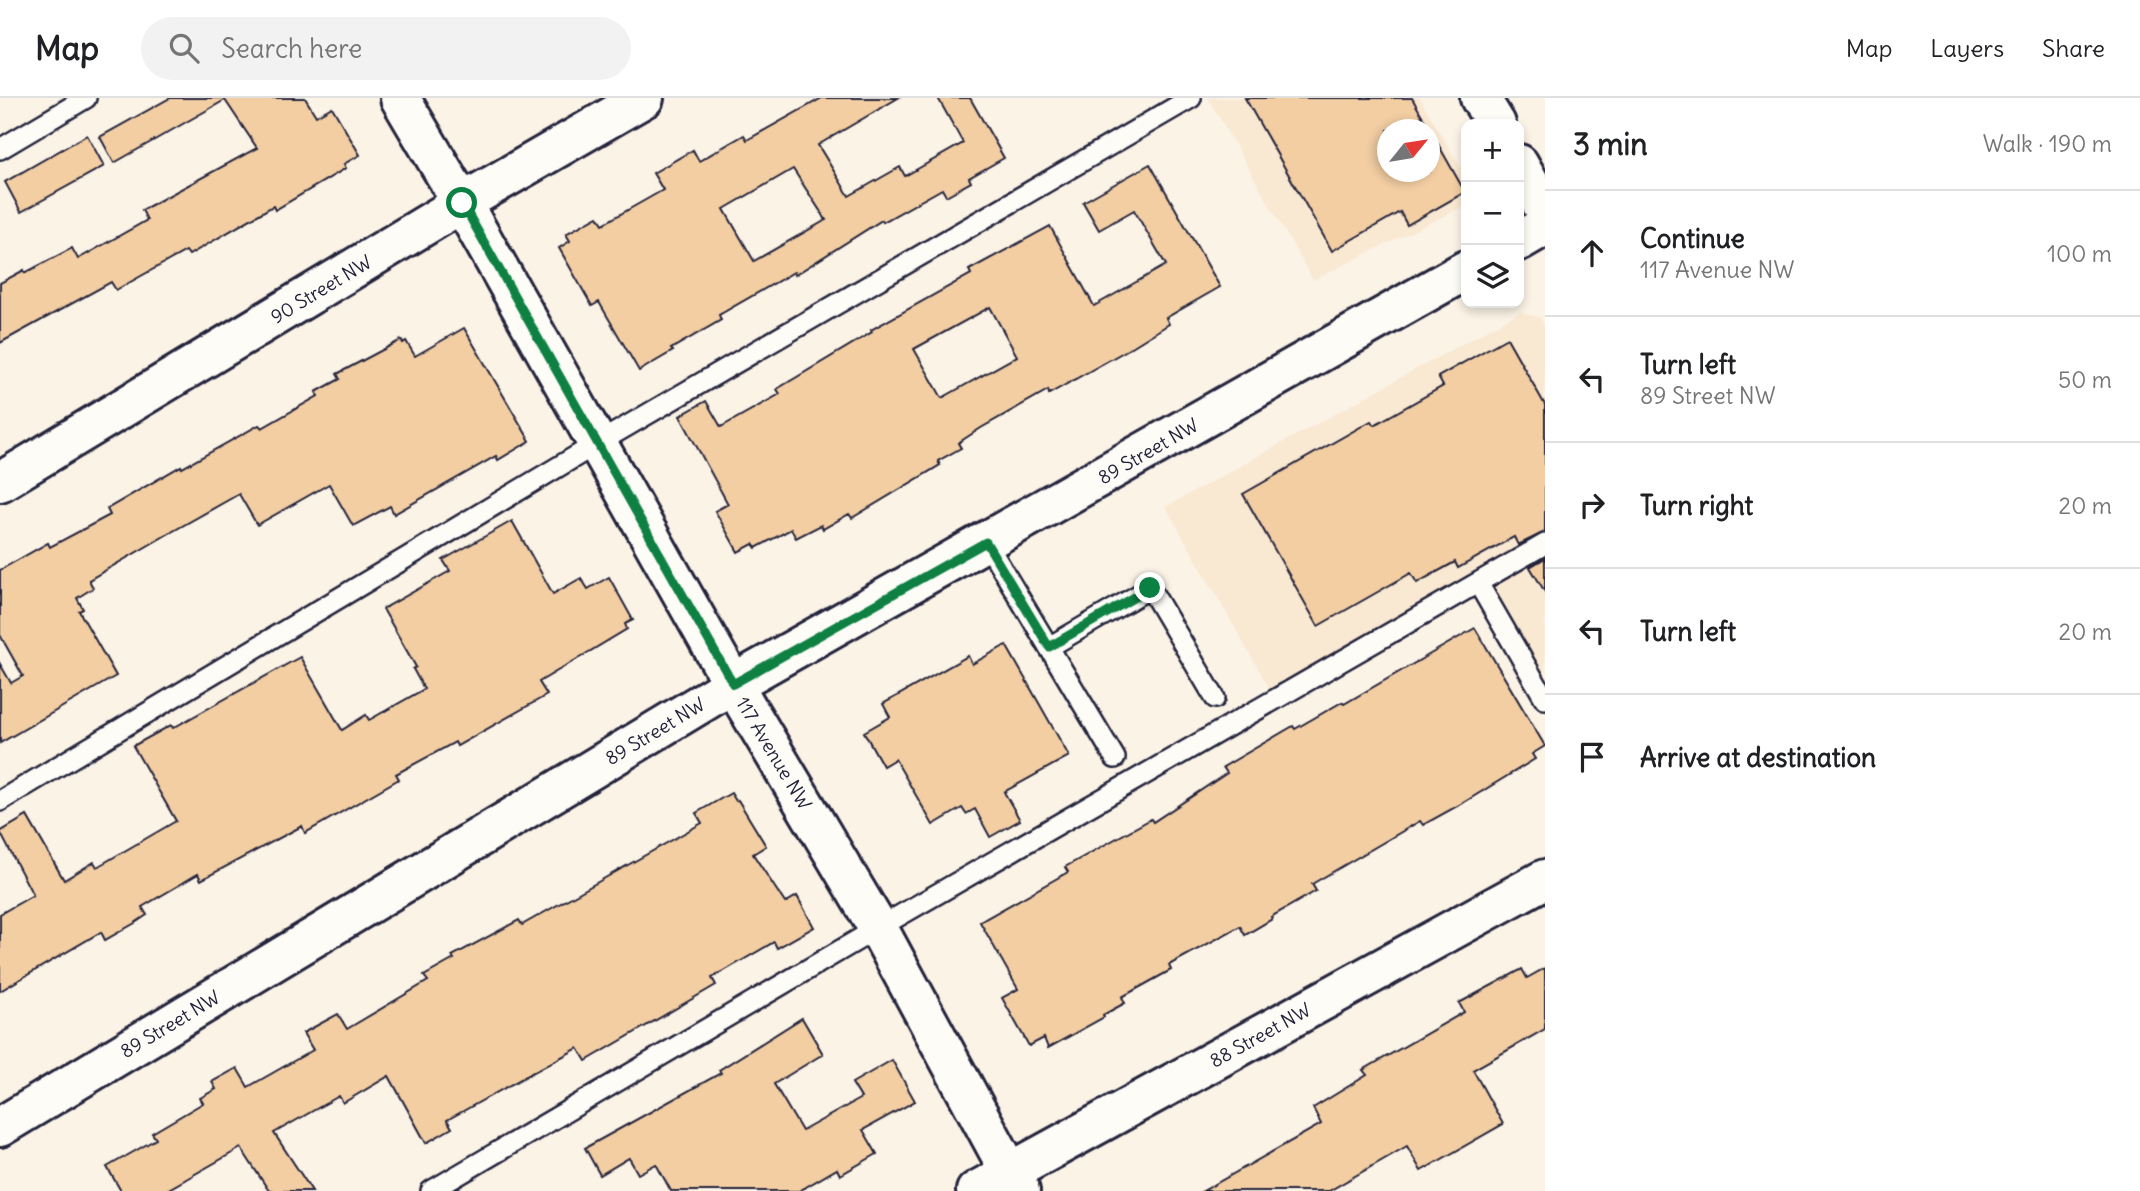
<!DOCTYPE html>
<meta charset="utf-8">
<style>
:root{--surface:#fff;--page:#f2f2f2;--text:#202124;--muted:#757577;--line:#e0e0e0}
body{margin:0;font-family:Delius,sans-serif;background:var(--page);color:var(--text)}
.controls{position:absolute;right:21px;top:21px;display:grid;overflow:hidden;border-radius:14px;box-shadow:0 4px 10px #0003}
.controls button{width:63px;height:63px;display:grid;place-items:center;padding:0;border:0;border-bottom:2px solid var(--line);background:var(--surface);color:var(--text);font:35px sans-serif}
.compass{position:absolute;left:1377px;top:21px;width:63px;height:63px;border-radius:50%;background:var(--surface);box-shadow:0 4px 10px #0003;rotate:60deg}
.stop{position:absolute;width:21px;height:21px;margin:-16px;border:5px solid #0b8043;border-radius:50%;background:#fff}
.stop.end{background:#0b8043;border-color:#fff;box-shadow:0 2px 7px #0008}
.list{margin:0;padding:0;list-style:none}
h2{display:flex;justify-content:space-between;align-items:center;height:91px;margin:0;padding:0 28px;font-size:30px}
h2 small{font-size:23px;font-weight:400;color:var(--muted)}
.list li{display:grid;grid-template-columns:46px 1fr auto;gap:21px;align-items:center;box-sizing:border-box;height:126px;padding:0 28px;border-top:2px solid var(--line)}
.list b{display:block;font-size:26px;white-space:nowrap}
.list p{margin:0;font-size:23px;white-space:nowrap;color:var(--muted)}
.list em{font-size:23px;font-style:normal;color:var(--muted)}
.icon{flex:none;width:38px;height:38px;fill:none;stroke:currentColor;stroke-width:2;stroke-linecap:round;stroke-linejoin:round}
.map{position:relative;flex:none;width:1545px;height:1093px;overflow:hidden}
header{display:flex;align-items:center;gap:42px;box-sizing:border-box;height:98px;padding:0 35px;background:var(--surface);border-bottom:2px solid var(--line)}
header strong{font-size:33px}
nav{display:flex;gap:38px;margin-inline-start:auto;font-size:24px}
.search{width:490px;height:63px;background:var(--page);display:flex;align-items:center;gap:18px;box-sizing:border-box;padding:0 24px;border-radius:38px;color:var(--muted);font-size:26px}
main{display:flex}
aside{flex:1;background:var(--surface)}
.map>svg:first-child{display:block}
.built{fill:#f9e8d2;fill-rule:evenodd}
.building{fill:#f3cea3;stroke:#22223b;stroke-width:2;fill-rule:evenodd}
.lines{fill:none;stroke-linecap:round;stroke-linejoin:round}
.lane-casing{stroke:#22223b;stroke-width:24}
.street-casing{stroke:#22223b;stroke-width:44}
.secondary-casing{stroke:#22223b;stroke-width:44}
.lane{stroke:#fdfcf7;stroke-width:19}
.street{stroke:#fdfcf7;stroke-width:38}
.secondary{stroke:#fdfcf7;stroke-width:38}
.route{stroke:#0b8043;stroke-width:9}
.labels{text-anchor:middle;stroke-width:5;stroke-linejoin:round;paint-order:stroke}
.street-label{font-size:19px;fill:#22223b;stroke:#fdfcf7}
</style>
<header>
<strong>Map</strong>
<div class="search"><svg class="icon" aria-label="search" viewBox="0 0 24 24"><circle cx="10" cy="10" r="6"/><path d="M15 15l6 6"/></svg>Search here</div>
<nav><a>Map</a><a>Layers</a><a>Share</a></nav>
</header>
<main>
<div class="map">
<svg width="1545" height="1093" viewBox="0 0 1545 1093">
<rect width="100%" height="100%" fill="#fbf3e6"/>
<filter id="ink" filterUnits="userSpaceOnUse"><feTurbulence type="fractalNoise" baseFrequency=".0143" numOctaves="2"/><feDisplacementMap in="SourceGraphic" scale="14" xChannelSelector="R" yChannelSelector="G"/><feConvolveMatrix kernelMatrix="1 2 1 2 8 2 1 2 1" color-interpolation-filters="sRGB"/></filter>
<g filter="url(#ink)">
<!-- built -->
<g class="built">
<path d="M1208 0H1420L1466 79V107L1313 182ZM1388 32H1430V74H1388Z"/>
<path d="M1520 214 1540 220 1545 229V581L1483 468 1270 591 1166 409Z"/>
</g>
<!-- building -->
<g class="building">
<path d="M170 0H305L316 18 332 9 360 57 344 66 346 70 275 112 273 108 189 157 186 153 116 192 111 184 0 245V185L24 172 25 175 72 150 78 161 147 122 142 112 257 50 225 2 114 65 100 39Z"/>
<path d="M822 0H898L818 47 849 98 900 69 905 78 963 45 938 0H970L1004 60 969 80 971 84 946 98 942 91 883 124 882 122 795 177 794 174 719 217 721 222 671 251 673 253 639 273 599 204 592 208 559 150 570 143 566 136 598 118 603 126 663 92 653 75 693 52 699 63 744 37 747 42ZM793 71 826 122 754 163 724 111Z"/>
<path d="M1245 0H1412L1465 94 1407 127 1400 114 1332 153ZM1388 32H1430V74H1388Z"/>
<path d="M87 37 104 68 21 114 5 84Z"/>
<path d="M1150 66 1220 189 1166 220 1169 226 1127 252 1049 296 1048 292 981 330 958 345 961 350 938 363 940 367 852 420 849 416 823 431 821 427 796 440 791 431 756 450 753 446 738 454 715 413 728 406 680 318 706 303 721 329 780 296 777 291 872 234 871 232 971 176 969 172 1050 128 1094 208 1166 167 1134 112 1099 132 1083 104ZM990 209 1017 258 942 300 914 251Z"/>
<path d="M464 230 530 343 498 362 496 358 394 416 390 408 353 428 329 386 257 427 239 396 168 436 89 482 93 490 77 500 83 511 79 513 116 578 0 645V566L11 585 23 578 0 537V472L48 445 50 449 110 417 107 411 181 368 182 370 259 327 262 330 318 298 316 294 340 281 337 276 401 242 403 245 406 243 415 258Z"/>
<path d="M1507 240 1545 307V434L1518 447 1514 439 1458 470 1455 464 1417 485 1411 475 1318 528 1243 396 1371 323 1374 327 1443 288 1438 279Z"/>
<path d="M512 423 553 496 581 480 588 491 609 479 633 522 625 526 627 531 539 584 547 597 457 648 455 644 396 676 399 681 305 735 302 728 201 782 198 776 142 809 147 817 135 825 105 842 101 834 0 893V816L33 797 0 734 27 718 64 782 94 764 97 769 176 723 133 648 171 627 173 630 300 559 342 632 366 617 369 622 424 591 413 571 416 569 383 511 450 473 443 462Z"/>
<path d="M1545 460V494L1530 469Z"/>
<path d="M1475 530 1545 648 1532 656 1535 661 1463 705 1423 727 1420 723 1312 786 1316 793 1271 819 1272 821 1245 837 1240 828 1169 867 1171 872 1122 899 1125 905 1103 917 1104 919 1048 950 1044 940 1029 948 1002 900 1018 891 980 824 1068 774 1065 769 1151 721 1153 724 1227 675 1223 669 1293 628 1295 631 1342 604 1344 606Z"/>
<path d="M1006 547 1069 658 1004 694 1020 722 990 739 975 711 966 716 962 710 933 727 895 661 883 668 864 634 890 619 883 606 968 558 972 566Z"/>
<path d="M731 695 736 703 738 702 766 748 753 756 785 805 797 798 814 829 777 850 774 844 712 880 716 887 586 963 578 950 528 977 447 1022 452 1030 426 1045 389 978 343 1005 339 998 274 1035 312 1093H269L241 1050 165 1093H121L107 1069 156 1041 152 1035 203 1005 200 1000 216 991 212 984 237 970 248 989 313 952 303 935 338 916 347 931 428 883 424 878 454 861 452 858 519 822 522 827 702 725 696 715Z"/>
<path d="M1545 870V931L1473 972 1503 1026 1421 1073 1407 1048 1329 1093H1203L1321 1026 1313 1010 1367 977 1363 972 1464 914 1459 905 1522 871 1527 880Z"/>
<path d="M802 920 823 956 774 986 802 1033 861 1000 852 985 892 962 915 1003 863 1032 877 1056 840 1077 837 1071 799 1093H671L656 1066 638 1076 629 1060 600 1077 585 1050 721 975 719 972Z"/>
</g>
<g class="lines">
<!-- lane casing -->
<g class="lane-casing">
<g id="lane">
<path d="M0 51 86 0"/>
<path d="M986 444 1115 660"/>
<path d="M1478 485 1545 601"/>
<path d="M1049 549 1150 490 1215 600"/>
<path d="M0 703 598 345 1191 0"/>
<path d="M431 1093 878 830 1545 446"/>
</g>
</g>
<!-- street casing -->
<g class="street-casing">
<g id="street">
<path d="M400 0 462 105 733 586 878 830 1020 1093"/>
<path d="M1519 143 1545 128"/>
<path d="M0 384 462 105 644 0"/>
<path d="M0 1029 733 586 1466 172"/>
<path d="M976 1093 1545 781"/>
</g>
</g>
<!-- secondary casing -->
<g class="secondary-casing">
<g id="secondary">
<path d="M1480 0 1496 26"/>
<path d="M1519 66 1545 112"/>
</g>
</g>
<!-- lane -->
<use href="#lane" class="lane"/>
<!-- street -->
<use href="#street" class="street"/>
<!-- secondary -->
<use href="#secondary" class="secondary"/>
</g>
</g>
<g class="lines" filter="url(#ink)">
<!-- route -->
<path class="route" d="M462 105 733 586 986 444 1049 549 1150 490"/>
</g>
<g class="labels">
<!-- street labels -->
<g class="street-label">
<text transform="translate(321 191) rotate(-31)" y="7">90 Street NW</text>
<text transform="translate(1148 353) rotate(-30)" y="7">89 Street NW</text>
<text transform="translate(655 633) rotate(-31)" y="7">89 Street NW</text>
<text transform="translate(774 655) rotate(59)" y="7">117 Avenue NW</text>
<text transform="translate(170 926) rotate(-31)" y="7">89 Street NW</text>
<text transform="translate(1260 937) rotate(-29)" y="7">88 Street NW</text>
</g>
</g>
</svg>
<div class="controls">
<button>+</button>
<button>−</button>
<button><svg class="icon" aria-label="layers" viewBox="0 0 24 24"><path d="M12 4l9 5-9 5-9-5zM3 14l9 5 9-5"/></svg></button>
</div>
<svg class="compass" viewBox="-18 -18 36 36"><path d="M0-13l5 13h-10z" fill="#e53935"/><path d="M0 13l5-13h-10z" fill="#757577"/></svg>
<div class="stop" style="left:462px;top:105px"></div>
<div class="stop end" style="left:1150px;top:490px"></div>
</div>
<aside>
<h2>3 min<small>Walk · 190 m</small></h2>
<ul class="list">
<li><svg class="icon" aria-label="ahead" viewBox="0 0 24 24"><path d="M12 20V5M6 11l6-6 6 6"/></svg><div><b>Continue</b><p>117 Avenue NW</p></div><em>100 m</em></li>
<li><svg class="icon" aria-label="left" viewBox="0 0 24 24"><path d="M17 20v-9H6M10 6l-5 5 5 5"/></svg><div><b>Turn left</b><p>89 Street NW</p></div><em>50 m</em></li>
<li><svg class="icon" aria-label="right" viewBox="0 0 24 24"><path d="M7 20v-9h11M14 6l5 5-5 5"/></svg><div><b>Turn right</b></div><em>20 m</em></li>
<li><svg class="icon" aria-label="left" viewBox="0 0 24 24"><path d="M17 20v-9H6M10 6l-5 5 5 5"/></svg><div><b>Turn left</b></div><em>20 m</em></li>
<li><svg class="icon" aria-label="arrive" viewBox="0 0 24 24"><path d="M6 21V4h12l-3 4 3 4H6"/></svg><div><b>Arrive at destination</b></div></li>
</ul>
</aside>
</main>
